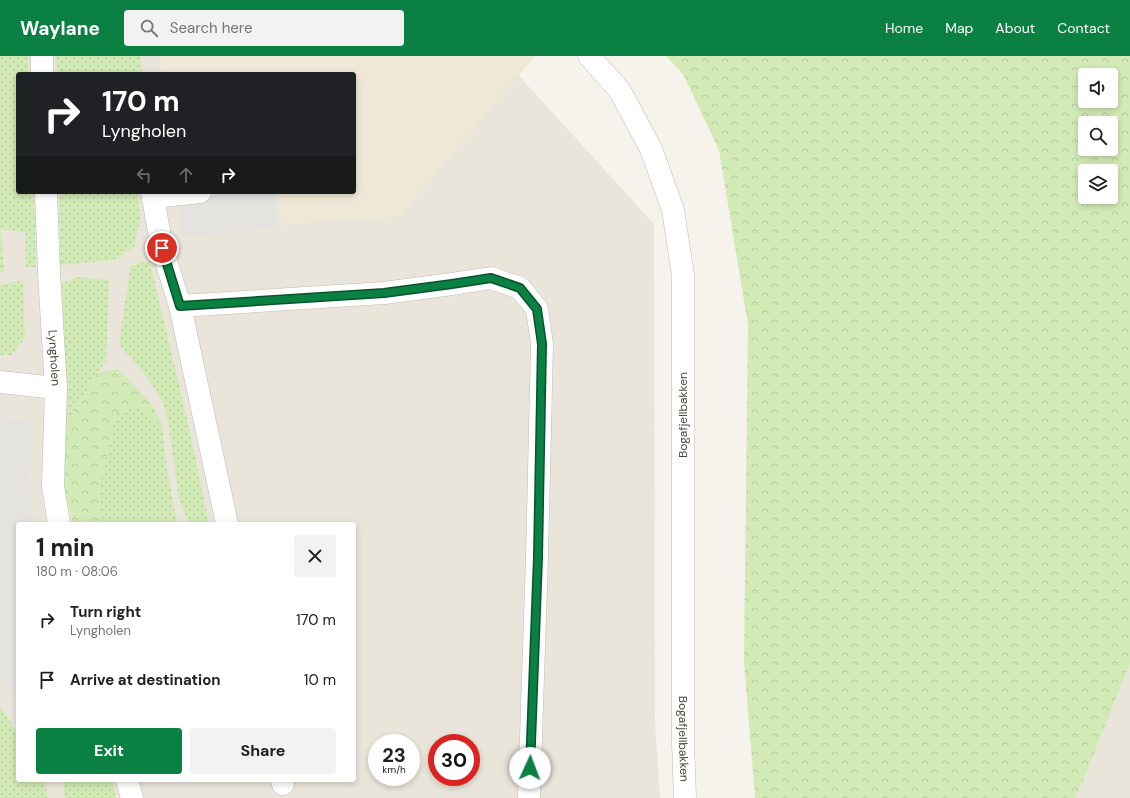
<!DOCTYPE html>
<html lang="en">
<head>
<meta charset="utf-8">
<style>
	:root { --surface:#fff; --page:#f2f2f2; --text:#202124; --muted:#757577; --accent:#0b8043 }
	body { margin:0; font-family:"DM Sans",sans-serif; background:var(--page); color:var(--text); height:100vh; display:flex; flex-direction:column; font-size:15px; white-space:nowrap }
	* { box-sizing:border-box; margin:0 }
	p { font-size:13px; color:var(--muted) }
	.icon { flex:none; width:22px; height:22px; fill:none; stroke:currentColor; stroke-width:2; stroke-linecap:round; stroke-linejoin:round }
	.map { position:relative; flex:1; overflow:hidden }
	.side { position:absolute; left:16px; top:466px; width:340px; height:260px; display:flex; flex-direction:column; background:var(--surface); border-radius:4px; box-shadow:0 2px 6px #0003 }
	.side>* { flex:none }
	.top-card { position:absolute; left:16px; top:16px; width:340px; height:122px; border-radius:4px; box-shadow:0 2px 6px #0003; background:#202124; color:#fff; overflow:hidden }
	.tools { position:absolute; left:1078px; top:12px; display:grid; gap:8px }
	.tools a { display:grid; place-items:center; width:40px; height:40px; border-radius:4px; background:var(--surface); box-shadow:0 2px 6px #0003; font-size:20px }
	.speed { position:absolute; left:368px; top:678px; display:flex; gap:8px; font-size:20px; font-weight:700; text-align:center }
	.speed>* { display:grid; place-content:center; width:52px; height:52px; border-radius:50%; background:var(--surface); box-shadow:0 2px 6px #0003; line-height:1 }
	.speed small { font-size:10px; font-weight:400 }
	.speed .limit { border:6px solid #d22; background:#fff; color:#111 }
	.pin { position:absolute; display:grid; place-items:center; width:34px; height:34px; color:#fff; margin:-17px; border:2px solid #fff; border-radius:50%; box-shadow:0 1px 4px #0007 }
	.me { position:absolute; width:44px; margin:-22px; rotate:2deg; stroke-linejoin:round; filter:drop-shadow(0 0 3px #0008) }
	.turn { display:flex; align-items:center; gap:14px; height:84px; padding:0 20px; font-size:18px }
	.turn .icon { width:52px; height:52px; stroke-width:2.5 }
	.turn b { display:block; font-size:28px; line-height:34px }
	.lanes { display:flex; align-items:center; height:38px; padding:0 20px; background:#0003; justify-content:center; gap:20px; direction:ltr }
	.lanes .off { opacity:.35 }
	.round { display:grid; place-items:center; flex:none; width:42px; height:42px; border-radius:4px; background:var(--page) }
	.headline { display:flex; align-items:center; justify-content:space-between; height:68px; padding:0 20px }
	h1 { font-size:24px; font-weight:700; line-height:30px }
	.cta { display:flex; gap:8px; margin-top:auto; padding:8px 20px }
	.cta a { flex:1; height:46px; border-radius:4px; background:var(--accent); color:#fff; font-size:16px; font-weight:700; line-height:46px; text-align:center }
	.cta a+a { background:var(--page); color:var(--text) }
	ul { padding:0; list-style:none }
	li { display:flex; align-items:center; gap:12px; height:60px; padding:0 20px }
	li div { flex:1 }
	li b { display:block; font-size:15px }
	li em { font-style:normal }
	header { display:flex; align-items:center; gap:24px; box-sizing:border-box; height:56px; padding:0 20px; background:var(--accent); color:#fff }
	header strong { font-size:19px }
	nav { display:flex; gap:22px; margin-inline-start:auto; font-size:14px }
	.search { width:280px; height:36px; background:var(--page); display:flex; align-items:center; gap:10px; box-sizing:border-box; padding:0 14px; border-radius:4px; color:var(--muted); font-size:15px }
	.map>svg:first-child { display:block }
</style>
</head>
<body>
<header>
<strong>Waylane</strong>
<div class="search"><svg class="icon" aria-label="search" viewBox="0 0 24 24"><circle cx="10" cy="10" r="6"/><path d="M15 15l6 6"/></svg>Search here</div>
<nav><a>Home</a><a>Map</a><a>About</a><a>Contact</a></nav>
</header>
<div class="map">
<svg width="1130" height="742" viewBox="0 0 1130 742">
	<defs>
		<pattern id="grass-dots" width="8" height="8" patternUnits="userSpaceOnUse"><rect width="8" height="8" fill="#d2eab5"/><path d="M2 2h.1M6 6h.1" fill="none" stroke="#b6ca9c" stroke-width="1.8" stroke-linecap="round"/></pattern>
		<pattern id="forest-crowns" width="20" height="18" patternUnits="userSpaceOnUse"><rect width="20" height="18" fill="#d2eab5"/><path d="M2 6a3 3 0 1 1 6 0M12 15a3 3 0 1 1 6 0" fill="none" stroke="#b6ca9c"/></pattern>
	</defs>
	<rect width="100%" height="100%" fill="#f6f3ec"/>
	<g fill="#eae5da" fill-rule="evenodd">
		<path d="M0 0H501L654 168 655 667 660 742H0ZM18 18H354V136H18ZM18 468H354V724H18ZM377 687H411V721H377ZM437 687H471V721H437Z"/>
		<polygon points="1130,608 1130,742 1076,742 1082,727"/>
	</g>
	<polygon fill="#efe8d6" points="160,0 535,0 400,160 282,169 278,136 354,136 354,18 161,18"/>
	<g fill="url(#grass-dots)">
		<polygon points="0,0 28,0 29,18 18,18 18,136 34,136 36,211 26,211 25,176 1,173 4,216 0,216"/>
		<polygon points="56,0 141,0 142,18 57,18"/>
		<polygon points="59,136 138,136 140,164 134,191 115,204 60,209"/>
		<polygon points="141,206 150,206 190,376 209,468 189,468 179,443 168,365 162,344 147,321 119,289 130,211"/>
		<polygon points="77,221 109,224 106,305 97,317 65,371 62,227"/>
		<polygon points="23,224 25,282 11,299 0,299 0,229"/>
		<polygon points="138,349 162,369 166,406 177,468 102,468 98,437 116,357"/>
		<polygon points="0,650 18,678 18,724 44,724 48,742 0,742"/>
		<polygon points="63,724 112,724 116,742 65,742"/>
	</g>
	<g fill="url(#forest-crowns)" fill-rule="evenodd">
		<path d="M666 0H1130V608L1076 742H755L744 606 748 269 719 94 683 18ZM1085 19H1111V45H1085ZM1085 67H1111V93H1085ZM1085 115H1111V141H1085Z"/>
		<polygon points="119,313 153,350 162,369 138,349 116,358 98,437 102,468 73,468 64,431 65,371 97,317"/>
	</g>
	<g fill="#e5e3e0">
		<polygon points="177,136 274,136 278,171 182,181"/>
		<polygon points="0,361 35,367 29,418 32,468 18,468 18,642 0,618"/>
	</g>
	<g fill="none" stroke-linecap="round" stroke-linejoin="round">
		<defs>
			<g id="minor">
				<polyline points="42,0 42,18"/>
				<path id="s1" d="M589 0 620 35 651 93 673 154 683 219V686L685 742"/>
				<path id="s2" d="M46 136 49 217 56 332 53 430 59 468"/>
				<polyline points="152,136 162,192 180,250 227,468"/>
				<polyline points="153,141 200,136"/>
				<polyline points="180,250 384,237 452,228 491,222 520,232 537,253 542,288 537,501 529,742"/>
				<polyline points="0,326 56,332"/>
				<polyline points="127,724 132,742"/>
				<polyline points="282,724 283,728"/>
			</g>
		</defs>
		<use href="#minor" stroke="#c2bbae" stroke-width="23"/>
		<use href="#minor" stroke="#fff" stroke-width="22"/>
	</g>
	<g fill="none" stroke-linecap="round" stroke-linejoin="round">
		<defs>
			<polyline id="route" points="162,192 180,250 384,237 452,228 491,222 520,232 537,253 542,288 538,501 530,712"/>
		</defs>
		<use href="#route" stroke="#07532c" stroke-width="10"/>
		<use href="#route" stroke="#0b8043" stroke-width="7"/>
	</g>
	<g text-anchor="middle" stroke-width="3" stroke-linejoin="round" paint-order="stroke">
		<g font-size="12" fill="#4b4439" stroke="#fff">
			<text dy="4" stroke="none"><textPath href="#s2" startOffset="166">Lyngholen</textPath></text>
			<text transform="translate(683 359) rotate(-90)" y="4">Bogafjellbakken</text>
			<text dy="4" stroke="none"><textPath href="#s1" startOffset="707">Bogafjellbakken</textPath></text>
		</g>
	</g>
</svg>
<div class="tools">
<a><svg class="icon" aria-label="sound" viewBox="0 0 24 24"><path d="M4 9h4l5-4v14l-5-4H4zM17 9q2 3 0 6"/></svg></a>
<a><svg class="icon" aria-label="search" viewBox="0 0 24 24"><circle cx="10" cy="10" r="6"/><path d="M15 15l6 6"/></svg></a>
<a><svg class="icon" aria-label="layers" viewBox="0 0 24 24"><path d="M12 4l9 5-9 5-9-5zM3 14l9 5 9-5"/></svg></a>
</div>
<div class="speed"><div>23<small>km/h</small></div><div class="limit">30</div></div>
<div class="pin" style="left:162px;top:192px;background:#d93025"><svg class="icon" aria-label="arrive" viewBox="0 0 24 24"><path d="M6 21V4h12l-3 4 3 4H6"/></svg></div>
<svg class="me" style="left:530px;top:712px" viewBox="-20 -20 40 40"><circle r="19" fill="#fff"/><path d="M0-13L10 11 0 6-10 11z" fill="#0b8043"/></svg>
<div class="top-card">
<div class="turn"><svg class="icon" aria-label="right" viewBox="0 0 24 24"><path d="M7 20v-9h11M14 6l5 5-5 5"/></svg><div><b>170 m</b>Lyngholen</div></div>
<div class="lanes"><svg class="icon off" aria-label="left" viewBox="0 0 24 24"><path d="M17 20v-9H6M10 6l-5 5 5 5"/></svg><svg class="icon off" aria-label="ahead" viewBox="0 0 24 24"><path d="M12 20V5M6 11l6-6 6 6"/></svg><svg class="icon" aria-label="right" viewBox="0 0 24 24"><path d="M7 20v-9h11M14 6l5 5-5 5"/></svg></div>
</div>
<section class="side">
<div class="headline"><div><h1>1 min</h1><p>180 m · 08:06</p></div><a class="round"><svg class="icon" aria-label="close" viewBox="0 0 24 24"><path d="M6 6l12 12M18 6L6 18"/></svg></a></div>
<ul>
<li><svg class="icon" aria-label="right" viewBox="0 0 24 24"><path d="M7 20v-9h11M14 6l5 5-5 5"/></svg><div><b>Turn right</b><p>Lyngholen</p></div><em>170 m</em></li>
<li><svg class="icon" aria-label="arrive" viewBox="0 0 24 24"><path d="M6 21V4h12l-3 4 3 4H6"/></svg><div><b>Arrive at destination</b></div><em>10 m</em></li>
</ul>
<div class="cta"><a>Exit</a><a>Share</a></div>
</section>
</div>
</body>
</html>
